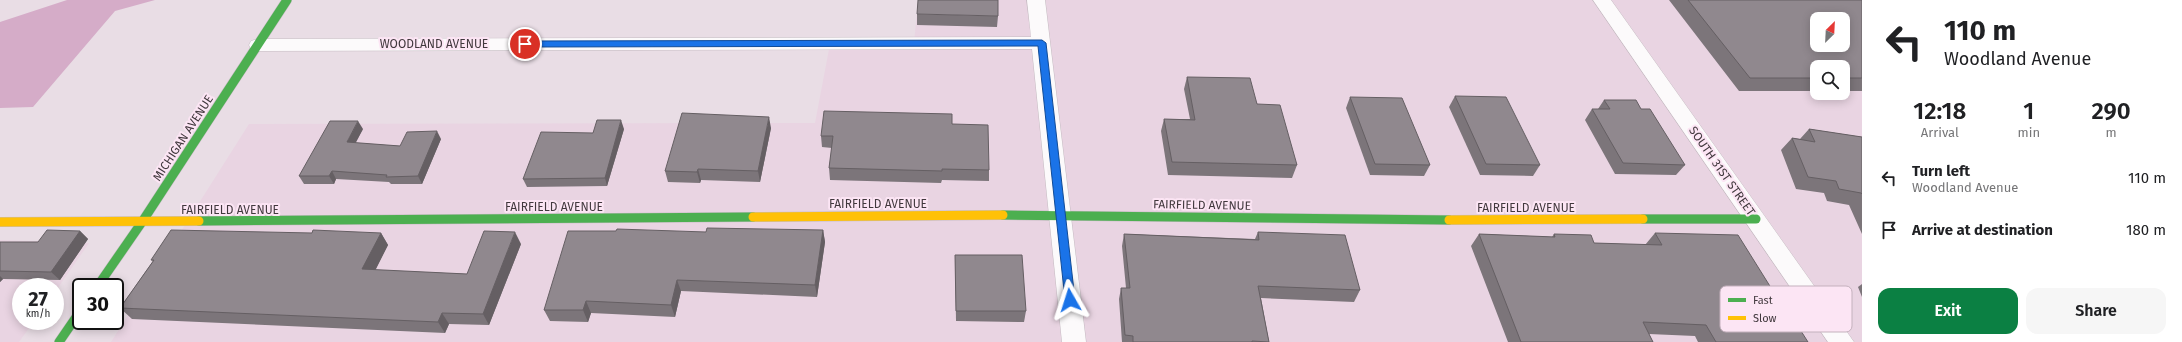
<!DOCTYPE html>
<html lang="en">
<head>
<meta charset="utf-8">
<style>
	:root { --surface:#fff; --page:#f6f6f6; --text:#202124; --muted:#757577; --accent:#0b8043 }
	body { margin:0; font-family:"Fira Sans",sans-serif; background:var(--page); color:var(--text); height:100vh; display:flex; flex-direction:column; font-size:15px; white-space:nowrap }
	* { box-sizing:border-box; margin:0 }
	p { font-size:13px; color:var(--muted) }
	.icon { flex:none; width:22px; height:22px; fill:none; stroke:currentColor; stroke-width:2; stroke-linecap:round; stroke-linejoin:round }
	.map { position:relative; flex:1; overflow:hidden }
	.side { display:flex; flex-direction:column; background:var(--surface); width:320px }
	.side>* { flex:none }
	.banner { background:#fff; color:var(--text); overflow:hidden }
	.needle { width:26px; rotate:24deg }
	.controls { position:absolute; left:1810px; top:12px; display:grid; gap:8px }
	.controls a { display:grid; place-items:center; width:40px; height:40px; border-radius:8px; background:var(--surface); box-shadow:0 2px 10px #0003; font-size:20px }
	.speed { position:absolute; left:12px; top:278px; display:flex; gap:8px; font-size:20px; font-weight:700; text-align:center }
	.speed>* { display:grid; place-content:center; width:52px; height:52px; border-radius:50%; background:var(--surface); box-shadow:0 2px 10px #0003; line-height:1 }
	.speed small { font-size:10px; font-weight:400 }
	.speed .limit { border:2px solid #111; border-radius:6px; background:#fff; color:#111 }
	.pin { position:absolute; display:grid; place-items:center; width:34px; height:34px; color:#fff; margin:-17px; border:2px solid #fff; border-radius:50%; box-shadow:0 1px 4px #0007 }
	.me { position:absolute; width:44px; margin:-22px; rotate:354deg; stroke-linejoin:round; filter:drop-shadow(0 0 3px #0008) }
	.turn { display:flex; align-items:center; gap:14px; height:84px; padding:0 16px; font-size:18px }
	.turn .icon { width:52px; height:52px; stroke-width:2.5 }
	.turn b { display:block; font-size:28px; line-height:34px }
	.eta { display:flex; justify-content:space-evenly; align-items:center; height:68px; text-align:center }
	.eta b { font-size:24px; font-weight:600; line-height:28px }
	.cta { display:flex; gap:8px; margin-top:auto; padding:8px 16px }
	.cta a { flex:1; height:46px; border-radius:12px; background:var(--accent); color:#fff; font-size:16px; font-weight:600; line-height:46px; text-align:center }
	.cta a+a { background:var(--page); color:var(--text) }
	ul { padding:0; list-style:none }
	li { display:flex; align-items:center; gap:12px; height:52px; padding:0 16px }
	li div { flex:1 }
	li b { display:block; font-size:15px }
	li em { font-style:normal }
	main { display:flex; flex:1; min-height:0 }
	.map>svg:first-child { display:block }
</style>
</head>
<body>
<main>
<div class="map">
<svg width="1862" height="342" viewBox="0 0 1862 342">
	<rect width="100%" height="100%" fill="#e9dde5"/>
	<g fill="#e9d4e2" fill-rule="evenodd">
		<path d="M918 0H1862V342H111L249 124 815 123 830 44H914ZM1817 19H1843V45H1817ZM1817 67H1843V93H1817Z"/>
		<polygon points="0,240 89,243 55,292 55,287 21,287 21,321 34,321 19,342 0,342"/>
	</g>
	<polygon fill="#d5acc8" points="67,0 155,0 115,11 33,107 0,108 0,22"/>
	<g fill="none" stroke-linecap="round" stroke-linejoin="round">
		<defs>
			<g id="street">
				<polygon points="1027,0 1045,0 1086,342 1062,342 1032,49 258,51 251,49 249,45 251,41 258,39 1031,37"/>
				<polygon points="1593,0 1611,0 1854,342 1828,342"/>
			</g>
			<g id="fast">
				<polyline points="1003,215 1449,220"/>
				<polyline points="1643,219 1756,219"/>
				<polyline points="199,221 753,217"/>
				<polyline points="97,287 142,222 287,0"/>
				<polyline points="59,342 81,310"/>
			</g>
			<g id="slow">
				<polyline points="753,217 1003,215"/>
				<polyline points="1449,220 1643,219"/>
				<polyline points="0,222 199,221"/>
			</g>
		</defs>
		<use href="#street" stroke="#c4bbc1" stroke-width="1"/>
		<use href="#fast" stroke="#c4bbc1" stroke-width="10"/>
		<use href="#slow" stroke="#c4bbc1" stroke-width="10"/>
		<use href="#street" fill="#fcfafb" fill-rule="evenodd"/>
		<use href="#fast" stroke="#4caf50" stroke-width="9"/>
		<use href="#slow" stroke="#ffc107" stroke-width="9"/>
	</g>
	<g fill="#7c757a">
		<polygon points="1669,0 1862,0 1862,91 1843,91 1843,67 1817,67 1817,91 1739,91"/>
		<polygon points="917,14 998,16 997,27 917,25"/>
		<polygon points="1187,77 1257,104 1297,165 1292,178 1168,175 1161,131 1164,119 1190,119 1184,89"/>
		<polygon points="1455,96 1540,165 1533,176 1480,175 1449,107"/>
		<polygon points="1350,97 1430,165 1424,176 1370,175 1346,108"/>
		<polygon points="1604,100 1641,109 1685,165 1676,175 1615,174 1585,120 1592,109 1598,109"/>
		<polygon points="952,124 989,170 989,181 942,180 941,183 830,180 829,168 832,148 822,147 821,136"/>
		<polygon points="771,128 760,182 701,180 700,183 668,182 665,171"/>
		<polygon points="363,129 355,143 400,146 441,139 422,184 391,184 389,182 336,179 334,184 304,184 299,176"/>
		<polygon points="624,129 607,186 527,187 523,179 593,133"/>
		<polygon points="1809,129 1862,137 1862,234 1849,205 1827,201 1824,193 1796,189 1781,150 1792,138 1800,139"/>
		<polygon points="823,230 825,242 817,297 681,291 675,317 591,313 588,322 550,321 544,310 706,232"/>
		<polygon points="80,231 88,239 60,280 3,279 0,282 0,242 38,242"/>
		<polygon points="1258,232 1360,290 1354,302 1261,298 1269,342 1122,342 1119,299 1121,288 1126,288 1122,246 1124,234 1255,239"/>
		<polygon points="381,233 388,245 375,270 467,274 521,244 489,325 449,324 445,333 132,319 120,308 153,261 151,260"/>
		<polygon points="1655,233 1798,331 1808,342 1698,342 1695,336 1649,334 1653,342 1508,342 1471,246 1479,234 1552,237 1554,234 1594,243 1645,245"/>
		<polygon points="955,255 1026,311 1024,322 956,321"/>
		<polygon points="1862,284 1862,297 1858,287"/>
	</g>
	<g fill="#655f63">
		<polygon points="769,117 771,128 760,182 758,171"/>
		<polygon points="621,120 624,129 607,186 605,178"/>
		<polygon points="358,121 363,129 352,150 347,142"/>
		<polygon points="437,131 441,139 422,184 418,176"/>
		<polygon points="698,169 701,180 700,183 697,172"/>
		<polygon points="332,171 336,179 334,184 329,176"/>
		<polygon points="823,230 825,242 817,297 815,285"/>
		<polygon points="80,231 88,239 60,280 51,272"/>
		<polygon points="515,232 521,244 489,325 483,314"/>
		<polygon points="381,233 388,245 370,281 362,269"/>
		<polygon points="0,276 3,279 0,282"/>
		<polygon points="677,280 681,291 675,317 671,305"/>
		<polygon points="586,301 591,313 588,322 583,310"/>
		<polygon points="442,313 449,324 445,333 438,322"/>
	</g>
	<g fill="#90888e" stroke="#655f63" fill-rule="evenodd">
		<polygon points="918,0 998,0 998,16 917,14"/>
		<path d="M1688 0H1862V78H1843V67H1817V78H1750ZM1817 19H1843V45H1817Z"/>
		<polygon points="1187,77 1250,78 1257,104 1280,105 1297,165 1172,162 1164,119 1195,120"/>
		<polygon points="1455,96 1506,97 1540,165 1486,164"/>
		<polygon points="1350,97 1402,98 1430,165 1375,164"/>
		<polygon points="1604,100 1636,100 1641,109 1650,109 1685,165 1623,163 1592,109 1610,109"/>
		<polygon points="824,111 952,114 952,124 988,125 989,170 942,169 942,171 829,168 833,136 821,136"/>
		<polygon points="682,113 769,117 758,171 698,169 697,172 665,171"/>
		<polygon points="597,120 621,120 605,178 523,179 541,132 593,133"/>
		<polygon points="330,121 358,121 347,142 400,146 407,132 437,131 418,176 386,177 387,175 332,171 329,176 299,176"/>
		<polygon points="1809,129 1862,137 1862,194 1861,193 1839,189 1836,181 1808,177 1792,138 1815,142"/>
		<polygon points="707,228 823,230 815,285 677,280 671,305 586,301 583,310 544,310 568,231 616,231 617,229 706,232"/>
		<polygon points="47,230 80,231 51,272 0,271 0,242 38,242"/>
		<polygon points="171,230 312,233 313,230 381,233 362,269 467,274 484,231 515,232 483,314 442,313 438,322 120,308 154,260 151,260"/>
		<polygon points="1258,232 1345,235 1360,290 1258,286 1269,342 1252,341 1252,342 1133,342 1133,336 1125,335 1121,288 1130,288 1124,234 1259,240"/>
		<polygon points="1655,233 1738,235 1798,331 1801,331 1808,342 1716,342 1706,325 1643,322 1653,342 1521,342 1479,234 1555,237 1554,234 1591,235 1594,243 1662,245"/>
		<polygon points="955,255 1022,255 1026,311 956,311"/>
	</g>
	<polygon fill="#1a73e8" stroke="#114b97" points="1042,40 1046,43 1075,300 1070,304 1065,300 1038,46 525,47 521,44 525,41"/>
	<g text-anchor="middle" stroke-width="4" stroke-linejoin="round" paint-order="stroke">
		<g font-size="12" fill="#41383d" stroke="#fce5f4">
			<text x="434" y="48">WOODLAND AVENUE</text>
			<text transform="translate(183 138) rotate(-57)" y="4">MICHIGAN AVENUE</text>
			<text transform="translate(1722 171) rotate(55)" y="4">SOUTH 31ST STREET</text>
			<text x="878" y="208">FAIRFIELD AVENUE</text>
			<text transform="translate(1202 205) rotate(1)" y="4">FAIRFIELD AVENUE</text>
			<text x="554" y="211">FAIRFIELD AVENUE</text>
			<text x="1526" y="212">FAIRFIELD AVENUE</text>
			<text x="230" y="214">FAIRFIELD AVENUE</text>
		</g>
	</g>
	<rect x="1720" y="286" width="132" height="46" rx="6" fill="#fce5f4" stroke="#c4b1bd" stroke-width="1"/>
	<rect x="1728" y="298" width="18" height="4" fill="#4caf50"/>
	<rect x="1728" y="316" width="18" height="4" fill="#ffc107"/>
	<g font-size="11" fill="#41383d">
		<text x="1753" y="304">Fast</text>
		<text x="1753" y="322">Slow</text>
	</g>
</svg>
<div class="controls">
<a><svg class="needle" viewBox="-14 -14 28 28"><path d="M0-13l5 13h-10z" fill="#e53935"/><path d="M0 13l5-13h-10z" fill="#757577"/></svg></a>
<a><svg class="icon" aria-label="search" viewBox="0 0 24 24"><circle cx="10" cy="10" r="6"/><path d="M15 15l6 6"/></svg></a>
</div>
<div class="speed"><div>27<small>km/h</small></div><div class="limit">30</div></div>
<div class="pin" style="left:525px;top:44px;background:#d93025"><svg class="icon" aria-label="arrive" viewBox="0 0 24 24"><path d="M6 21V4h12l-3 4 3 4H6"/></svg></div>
<svg class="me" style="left:1070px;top:300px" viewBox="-20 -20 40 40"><path d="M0-17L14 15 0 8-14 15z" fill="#1a73e8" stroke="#fff" stroke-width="4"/></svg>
</div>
<section class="side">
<div class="banner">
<div class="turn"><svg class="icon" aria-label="left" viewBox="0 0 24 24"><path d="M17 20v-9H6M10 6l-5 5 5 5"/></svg><div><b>110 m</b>Woodland Avenue</div></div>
</div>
<div class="eta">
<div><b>12:18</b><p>Arrival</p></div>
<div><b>1</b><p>min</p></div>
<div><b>290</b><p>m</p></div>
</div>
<ul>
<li><svg class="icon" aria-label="left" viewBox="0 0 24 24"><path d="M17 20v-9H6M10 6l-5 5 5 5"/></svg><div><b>Turn left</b><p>Woodland Avenue</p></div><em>110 m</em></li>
<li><svg class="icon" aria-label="arrive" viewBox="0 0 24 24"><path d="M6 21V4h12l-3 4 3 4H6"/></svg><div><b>Arrive at destination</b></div><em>180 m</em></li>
</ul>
<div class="cta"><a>Exit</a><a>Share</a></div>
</section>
</main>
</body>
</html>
